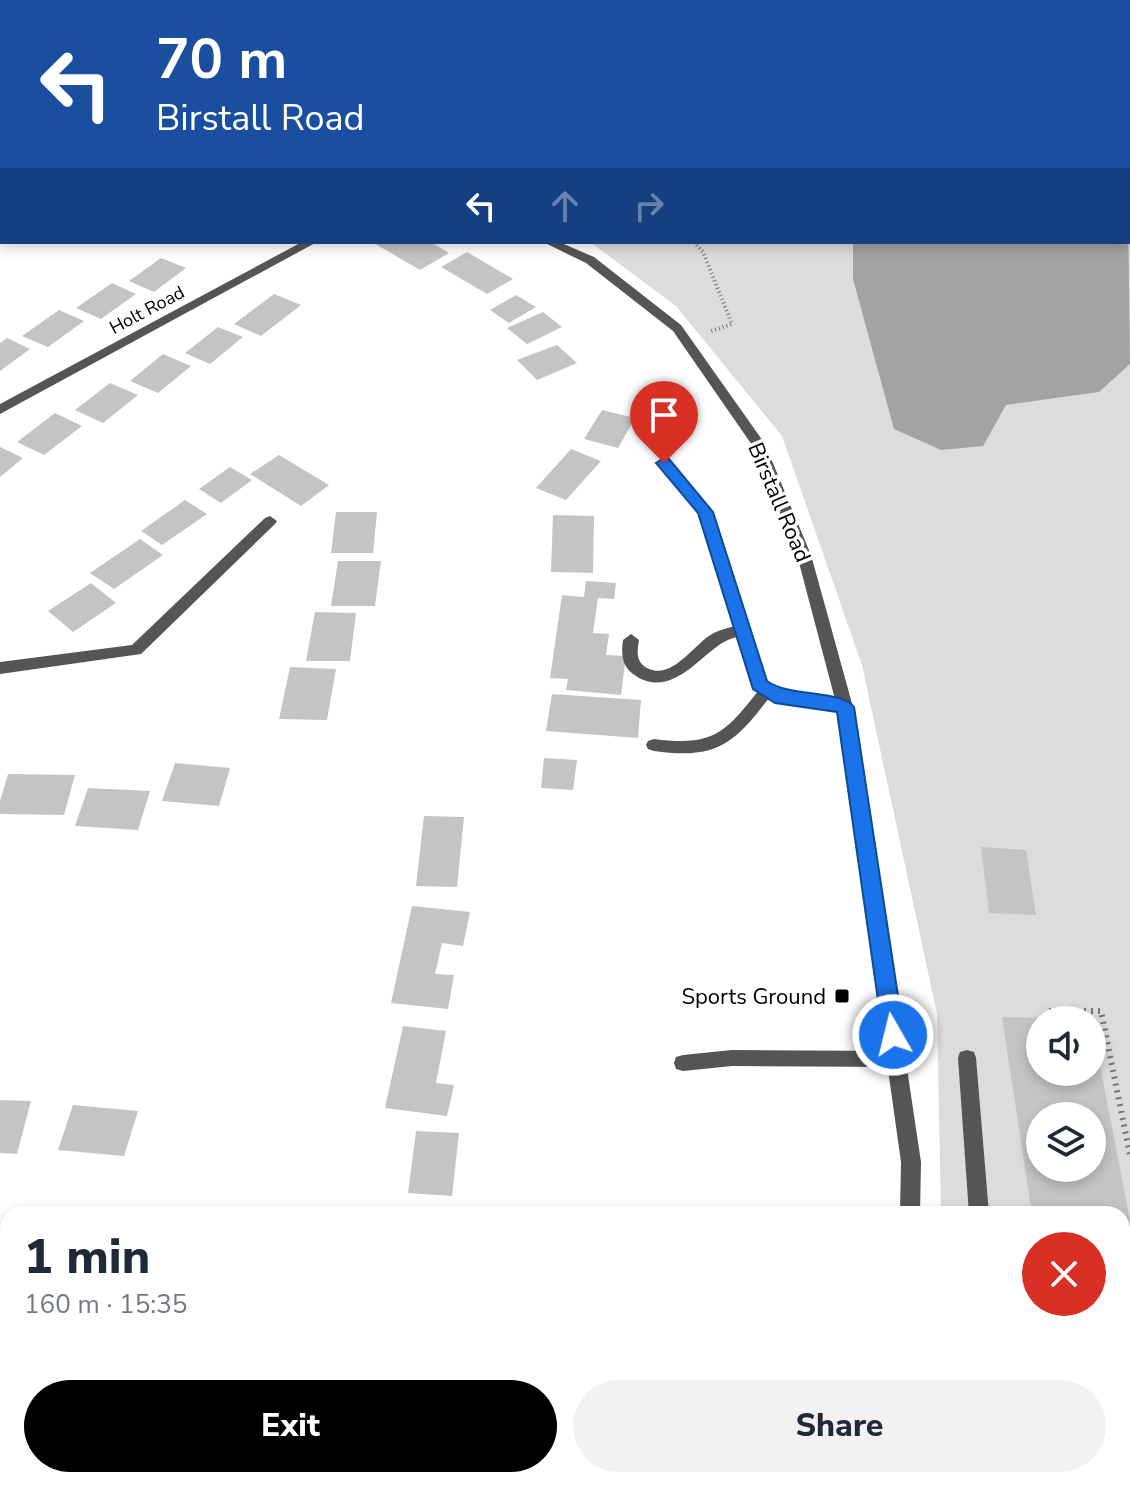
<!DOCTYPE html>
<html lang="en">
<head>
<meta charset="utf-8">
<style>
	:root { --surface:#fff; --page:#f2f2f3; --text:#1f2937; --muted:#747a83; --accent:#000 }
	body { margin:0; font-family:"Nunito Sans",sans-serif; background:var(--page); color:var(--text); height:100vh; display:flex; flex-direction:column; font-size:30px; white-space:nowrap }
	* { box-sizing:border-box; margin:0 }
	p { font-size:26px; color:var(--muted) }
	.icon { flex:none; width:44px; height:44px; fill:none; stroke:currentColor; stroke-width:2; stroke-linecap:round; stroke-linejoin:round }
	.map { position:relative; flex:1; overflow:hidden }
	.panel { position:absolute; left:0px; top:1206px; width:1130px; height:282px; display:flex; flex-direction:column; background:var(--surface); border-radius:24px 24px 0 0; box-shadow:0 4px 12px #0003 }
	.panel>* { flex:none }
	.top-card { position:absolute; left:0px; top:0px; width:1130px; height:244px; box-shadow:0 4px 12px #0003; background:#1a4fa0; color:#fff; overflow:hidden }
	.tools { position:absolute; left:1026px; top:1006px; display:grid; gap:16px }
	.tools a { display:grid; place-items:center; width:80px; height:80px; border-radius:50%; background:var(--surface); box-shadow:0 4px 12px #0003; font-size:40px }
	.pin { position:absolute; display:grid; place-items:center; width:68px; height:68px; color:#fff; margin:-82px -34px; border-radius:50% 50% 50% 0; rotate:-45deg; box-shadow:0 0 8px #0007 }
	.pin .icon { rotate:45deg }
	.me { position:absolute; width:88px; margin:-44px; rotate:352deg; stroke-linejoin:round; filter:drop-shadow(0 0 6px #0008) }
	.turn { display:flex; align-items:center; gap:28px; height:168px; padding:0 24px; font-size:36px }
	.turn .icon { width:104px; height:104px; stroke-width:2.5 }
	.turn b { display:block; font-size:56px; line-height:68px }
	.lanes { display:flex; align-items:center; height:76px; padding:0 24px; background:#0003; justify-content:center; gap:40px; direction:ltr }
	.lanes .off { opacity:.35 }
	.round { display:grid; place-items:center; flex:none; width:84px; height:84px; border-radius:42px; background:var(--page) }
	.head { display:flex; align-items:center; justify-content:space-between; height:136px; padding:0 24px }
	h1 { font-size:48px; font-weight:800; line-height:60px }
	.primary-button { display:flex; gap:16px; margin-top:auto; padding:16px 24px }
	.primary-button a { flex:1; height:92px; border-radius:48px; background:var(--accent); color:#fff; font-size:32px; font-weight:800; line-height:92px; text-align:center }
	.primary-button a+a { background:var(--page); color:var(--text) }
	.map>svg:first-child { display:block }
</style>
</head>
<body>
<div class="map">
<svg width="1130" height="1487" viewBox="0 0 1130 1487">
	<rect width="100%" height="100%" fill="#fff"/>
	<path fill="#dcdcdc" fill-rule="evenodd" d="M354 0H1130V1487H947V1480H1122V1214H941L937 1014 862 665 782 436 676 306 590 242H1128V2ZM1040 1020H1092V1072H1040ZM1040 1116H1092V1168H1040Z"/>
	<g fill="#a3a3a3">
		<polygon points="749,0 1064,0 1069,2 752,2"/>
		<polygon points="1128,207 1130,364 1099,392 1006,405 983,446 941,450 894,429 853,279 853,242 1128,242"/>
	</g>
	<g fill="#c4c4c4" fill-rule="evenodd">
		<polygon points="372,242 431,242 449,253 420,270"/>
		<polygon points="467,252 513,279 487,294 441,267"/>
		<polygon points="161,258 186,268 154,292 129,281"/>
		<polygon points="112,283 136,294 101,319 76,308"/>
		<polygon points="274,294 301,305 261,336 234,324"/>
		<polygon points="516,295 536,307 509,323 490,310"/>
		<polygon points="59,310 84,321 48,347 22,336"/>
		<polygon points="543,312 562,327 527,344 507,328"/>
		<polygon points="218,327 243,337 210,364 185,353"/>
		<polygon points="7,338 30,349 0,371 0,343"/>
		<polygon points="557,345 577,363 537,380 517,360"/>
		<polygon points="163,354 191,366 158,393 130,381"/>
		<polygon points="110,383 138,395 103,423 75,410"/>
		<polygon points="602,410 635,418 618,448 584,439"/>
		<polygon points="55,413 82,426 44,455 17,442"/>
		<polygon points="0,447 23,458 0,477"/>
		<polygon points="571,449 601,461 566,500 536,488"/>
		<polygon points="279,455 329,485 301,506 250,474"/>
		<polygon points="230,467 252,480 221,503 199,489"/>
		<polygon points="185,500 207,514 162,545 141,531"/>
		<polygon points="336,512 377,512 373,553 331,553"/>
		<polygon points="553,515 594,516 593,573 551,572"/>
		<polygon points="140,539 163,555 114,589 90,573"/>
		<polygon points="338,561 381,561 375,606 331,606"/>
		<polygon points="586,581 616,583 614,599 598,598 593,633 609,634 606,655 626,656 621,695 566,690 568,679 550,678 562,595 584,597"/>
		<polygon points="91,583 116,603 73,632 48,611"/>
		<polygon points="315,612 356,613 350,661 306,661"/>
		<polygon points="290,667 336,669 327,720 279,719"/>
		<polygon points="552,694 641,700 638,738 546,731"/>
		<polygon points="544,758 577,760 573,790 541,788"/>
		<polygon points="175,763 230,768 219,806 162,801"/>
		<polygon points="8,774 75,775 64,815 0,814 0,801"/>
		<polygon points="88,788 150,791 138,830 75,826"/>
		<polygon points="424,816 464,817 457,887 416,886"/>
		<polygon points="981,847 1026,850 1036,915 989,913"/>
		<polygon points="412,906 470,912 463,946 442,943 435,974 454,975 448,1009 391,1003"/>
		<path d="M1002 1017 1040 1018V1072H1092L1093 1030 1130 1220V1236H1122V1214H1032ZM1040 1116H1092V1168H1040Z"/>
		<polygon points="403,1026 446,1031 436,1083 454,1085 447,1116 385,1108"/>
		<polygon points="0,1100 31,1101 17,1154 0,1153"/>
		<polygon points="73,1105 138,1111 124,1156 58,1150"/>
		<polygon points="416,1131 459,1133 452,1196 408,1193"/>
		<polygon points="1122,1349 1130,1350 1130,1385 1122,1385"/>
		<polygon points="376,1480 509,1480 508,1487 375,1487"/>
	</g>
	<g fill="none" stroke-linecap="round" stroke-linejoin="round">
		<polyline stroke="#777" stroke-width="4" stroke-dasharray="1 3" stroke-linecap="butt" points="694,242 703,252 732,324 709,332"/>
		<g stroke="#777" stroke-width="6" stroke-dasharray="2 5" stroke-linecap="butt">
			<polyline points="1049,1011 1101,1011 1130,1155"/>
			<polyline points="1122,1245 1130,1245"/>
		</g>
		<g fill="#555" fill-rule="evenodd">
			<path d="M742 624 747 625 750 629 747 633C738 637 727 639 719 645 694 663 667 699 633 674 622 666 621 653 623 640L631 634 639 640C637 652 636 662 647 668 672 681 693 645 712 634 721 629 732 627 742 624Z"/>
			<path d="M767 684 772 686 775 690 772 694C735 743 718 760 654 751L648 749 646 745 648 741 654 739C715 747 726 732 762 686Z"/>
			<polygon points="732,1050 897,1051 904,1053 906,1059 904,1065 897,1067 732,1066 683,1071 676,1069 674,1063 676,1057 683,1055"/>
			<polygon points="967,1050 974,1052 976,1058 989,1214 969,1214 958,1058 960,1052"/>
			<rect x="987" y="1480" width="22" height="7"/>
		</g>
		<g fill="#555" fill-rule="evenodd">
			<polygon points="302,242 317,242 0,414 0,404"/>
			<polygon points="664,458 669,460 712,512 766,681 779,691 851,703 853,707 851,711 845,713 775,702 754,688 698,513 659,466 657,463"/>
			<polygon points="270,516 277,521 275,524 141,654 0,674 0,662 132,645 265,518"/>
			<polygon points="0,1238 8,1240 8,1260 0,1258"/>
		</g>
		<g fill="#555" fill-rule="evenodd">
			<polygon points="0,11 2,12 2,18 0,17"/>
			<polygon points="543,242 559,242 594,257 681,325 765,444 811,555 853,707 921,1162 920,1214 900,1214 901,1162 837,707 797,555 752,445 673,331 586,263"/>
			<rect x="889" y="1480" width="22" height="7"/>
		</g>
	</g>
	<path fill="#1a73e8" stroke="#114b97" stroke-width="2" d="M664 458 669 459 713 512 767 681C788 697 842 690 854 707L904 1035 901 1042 893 1045 886 1042 883 1035 837 712 775 703 753 689 698 513 656 463Z"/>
	<rect fill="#000" stroke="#fff" stroke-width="3" x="834" y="988" width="16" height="16" rx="4"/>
	<g text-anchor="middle" stroke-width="7" stroke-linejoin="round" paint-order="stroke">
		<g font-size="18" fill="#000" stroke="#fff">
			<text transform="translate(147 310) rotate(-28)" y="6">Holt Road</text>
		</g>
		<g font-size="22" fill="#000" stroke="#fff">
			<text transform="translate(780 502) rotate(67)" y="8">Birstall Road</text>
		</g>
		<g font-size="22" fill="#000" stroke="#fff" text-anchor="end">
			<text x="826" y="1004">Sports Ground</text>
		</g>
	</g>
</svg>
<div class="tools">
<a><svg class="icon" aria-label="sound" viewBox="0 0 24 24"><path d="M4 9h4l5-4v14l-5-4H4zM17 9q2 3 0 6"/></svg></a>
<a><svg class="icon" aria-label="layers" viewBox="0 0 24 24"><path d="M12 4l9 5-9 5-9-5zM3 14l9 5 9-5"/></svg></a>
</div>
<div class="pin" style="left:664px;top:463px;background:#d93025"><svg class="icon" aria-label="arrive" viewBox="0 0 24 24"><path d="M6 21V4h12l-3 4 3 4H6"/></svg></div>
<svg class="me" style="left:893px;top:1035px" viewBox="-20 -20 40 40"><circle r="17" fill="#1a73e8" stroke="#fff" stroke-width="3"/><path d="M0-11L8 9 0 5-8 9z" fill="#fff"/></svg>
<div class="top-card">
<div class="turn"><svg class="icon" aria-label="left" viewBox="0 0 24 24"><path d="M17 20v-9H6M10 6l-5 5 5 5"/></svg><div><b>70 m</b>Birstall Road</div></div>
<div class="lanes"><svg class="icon" aria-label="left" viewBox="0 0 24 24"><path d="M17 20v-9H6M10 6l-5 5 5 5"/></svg><svg class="icon off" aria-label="ahead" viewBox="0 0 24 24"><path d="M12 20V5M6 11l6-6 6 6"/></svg><svg class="icon off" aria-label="right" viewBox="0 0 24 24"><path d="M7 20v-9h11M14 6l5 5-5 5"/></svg></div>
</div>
<section class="panel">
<div class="head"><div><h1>1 min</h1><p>160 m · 15:35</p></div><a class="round" style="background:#d93025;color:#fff"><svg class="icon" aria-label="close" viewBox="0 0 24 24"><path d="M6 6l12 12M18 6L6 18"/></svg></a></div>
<div class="primary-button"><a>Exit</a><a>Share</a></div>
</section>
</div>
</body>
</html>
